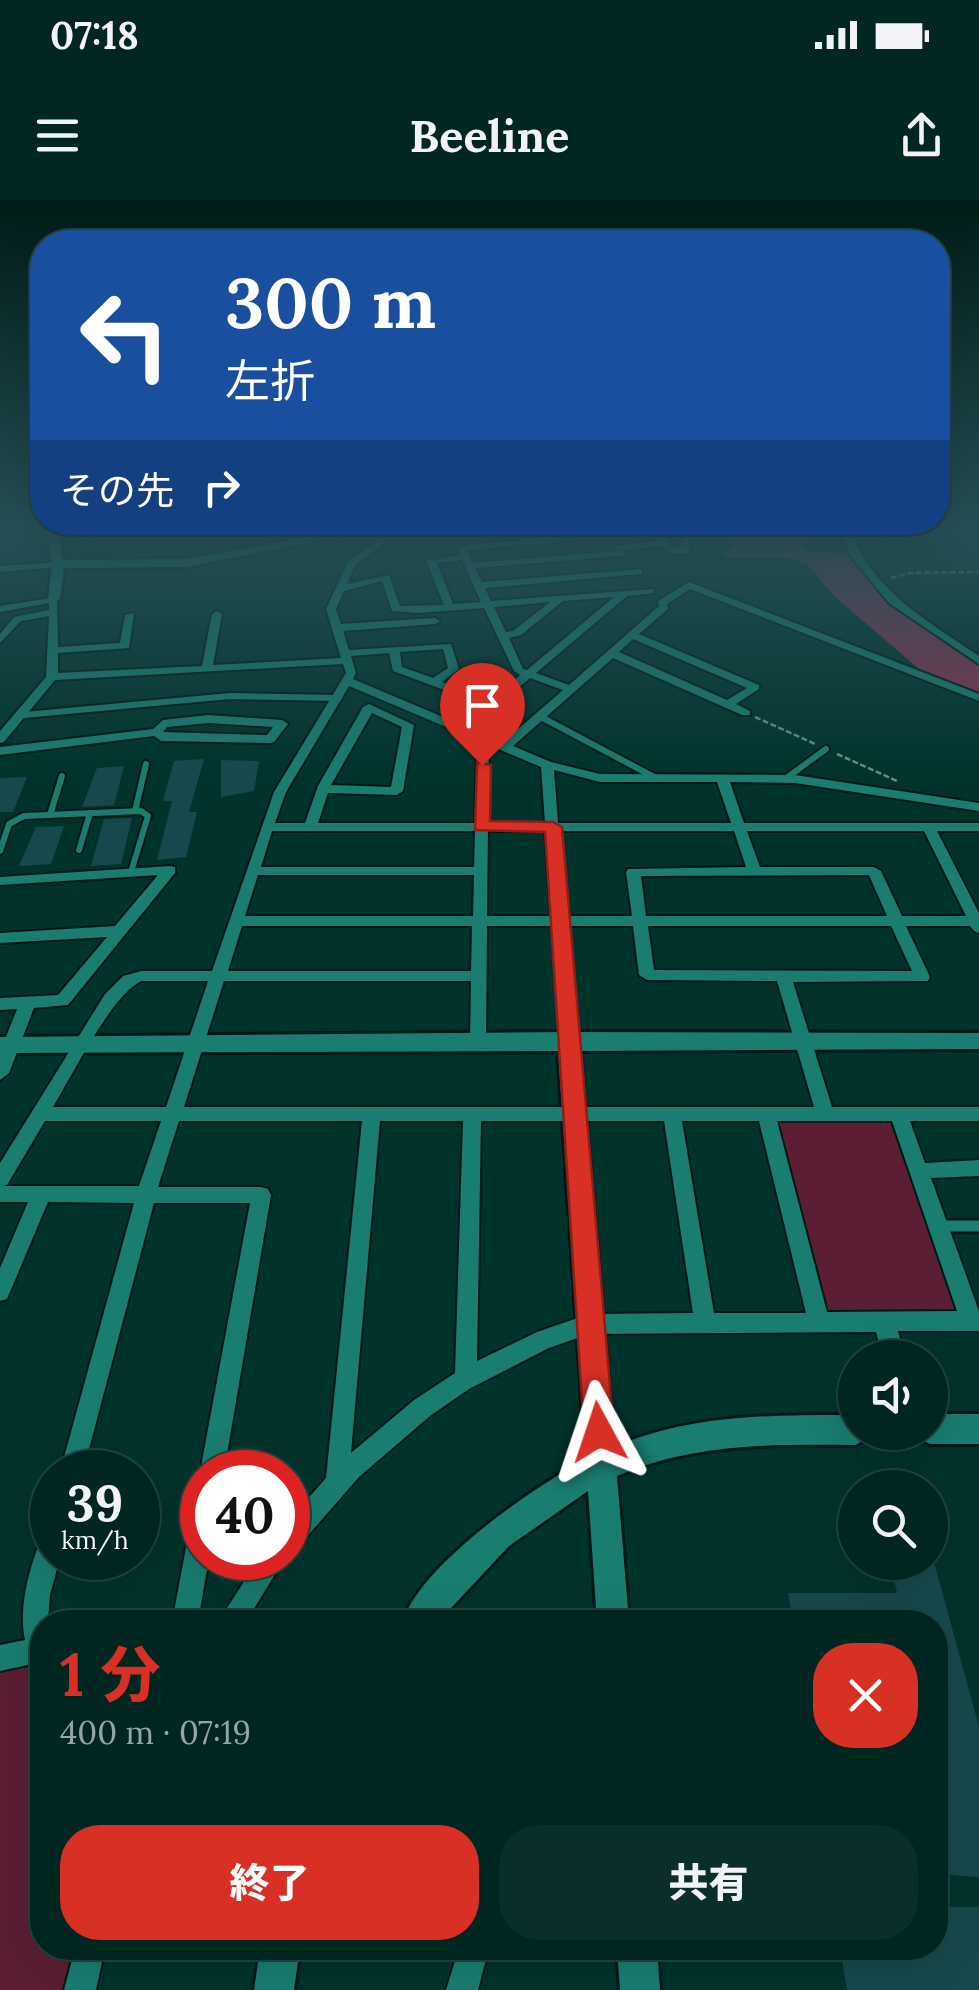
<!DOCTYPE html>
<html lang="ja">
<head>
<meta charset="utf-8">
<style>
	:root { --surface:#002621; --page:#0a2e2a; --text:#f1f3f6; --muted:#95a5a5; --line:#22433f; --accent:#d93025 }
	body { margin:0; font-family:Lora,"Noto Sans JP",serif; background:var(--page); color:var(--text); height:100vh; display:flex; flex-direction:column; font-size:38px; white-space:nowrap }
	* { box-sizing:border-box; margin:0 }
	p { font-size:32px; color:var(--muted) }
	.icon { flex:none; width:55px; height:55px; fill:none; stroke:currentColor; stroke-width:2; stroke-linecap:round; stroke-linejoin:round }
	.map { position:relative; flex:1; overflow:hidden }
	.drawer { position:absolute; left:30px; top:1410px; width:918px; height:350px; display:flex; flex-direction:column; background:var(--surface); border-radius:40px; box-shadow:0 10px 40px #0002,0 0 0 2px var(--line) }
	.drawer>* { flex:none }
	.guide { position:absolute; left:30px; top:30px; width:920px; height:305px; border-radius:40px; box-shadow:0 10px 40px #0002,0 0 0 2px var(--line); background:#1a4fa0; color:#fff; overflow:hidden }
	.fabs { position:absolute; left:838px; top:1140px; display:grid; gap:20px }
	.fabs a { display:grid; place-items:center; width:110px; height:110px; border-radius:50%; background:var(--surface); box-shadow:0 10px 40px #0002,0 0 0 2px var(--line); font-size:50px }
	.speed { position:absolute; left:30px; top:1250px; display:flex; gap:20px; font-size:50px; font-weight:700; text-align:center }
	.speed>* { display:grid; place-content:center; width:130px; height:130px; border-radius:50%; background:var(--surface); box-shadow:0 10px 40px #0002,0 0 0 2px var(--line); line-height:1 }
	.speed small { font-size:25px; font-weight:400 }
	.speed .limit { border:15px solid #d22; background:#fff; color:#111 }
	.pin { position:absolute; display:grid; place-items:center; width:85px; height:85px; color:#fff; margin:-102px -42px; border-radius:50% 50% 50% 0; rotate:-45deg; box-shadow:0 0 10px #0007 }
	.pin .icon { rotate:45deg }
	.me { position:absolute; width:110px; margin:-55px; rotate:355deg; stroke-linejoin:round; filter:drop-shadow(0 0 8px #0008) }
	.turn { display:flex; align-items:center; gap:35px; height:210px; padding:0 30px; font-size:45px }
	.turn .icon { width:130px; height:130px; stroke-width:2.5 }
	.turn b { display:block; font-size:70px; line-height:85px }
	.then { display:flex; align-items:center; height:95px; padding:0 30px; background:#0003; gap:20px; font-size:38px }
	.round { display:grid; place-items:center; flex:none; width:105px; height:105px; border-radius:40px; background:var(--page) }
	.headline { display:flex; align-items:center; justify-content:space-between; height:170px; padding:0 30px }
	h1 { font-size:60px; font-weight:800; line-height:75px; color:var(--accent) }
	.button { display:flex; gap:20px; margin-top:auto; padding:20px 30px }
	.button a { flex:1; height:115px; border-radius:40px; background:var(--accent); color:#fff; font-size:40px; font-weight:800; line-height:115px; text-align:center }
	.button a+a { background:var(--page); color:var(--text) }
	.status { display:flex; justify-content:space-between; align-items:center; height:70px; padding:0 50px; background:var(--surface); direction:ltr }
	.status svg { height:28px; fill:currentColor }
	header { display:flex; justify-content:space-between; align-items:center; height:130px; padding:0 30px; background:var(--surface); font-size:45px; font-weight:800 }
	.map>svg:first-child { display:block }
</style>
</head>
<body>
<div class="status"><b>07:18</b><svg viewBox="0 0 49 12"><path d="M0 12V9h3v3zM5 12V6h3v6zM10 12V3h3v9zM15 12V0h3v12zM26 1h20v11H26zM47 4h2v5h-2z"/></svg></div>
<header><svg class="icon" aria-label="menu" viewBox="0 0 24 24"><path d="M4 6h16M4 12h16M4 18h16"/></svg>Beeline<svg class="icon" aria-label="share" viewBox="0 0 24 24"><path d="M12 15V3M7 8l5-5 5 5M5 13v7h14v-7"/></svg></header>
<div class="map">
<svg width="979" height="1790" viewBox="0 0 979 1790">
	<rect width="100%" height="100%" fill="#00332c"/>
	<g fill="#5b1e34">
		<polygon points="766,914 899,914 971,1121 819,1123"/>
		<polygon points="37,1456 42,1466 42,1748 79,1748 70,1790 0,1790 0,1467"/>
	</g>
	<polygon fill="#8c3152" points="751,328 842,328 845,338 804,342 804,348 810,352 850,353 891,405 979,463 979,496 926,475 834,396 807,364 787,358 727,358 723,354 732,345 725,338 758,335"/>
	<g fill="#16494d">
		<polygon points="204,559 189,612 197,612 186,657 157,660 172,601 163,601 174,561"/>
		<polygon points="221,560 259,561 254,591 221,597"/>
		<polygon points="124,566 114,605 82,607 97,568"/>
		<polygon points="27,577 13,612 0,612 0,578"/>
		<polygon points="132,618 121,664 91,666 104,619"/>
		<polygon points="64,626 51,664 19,666 36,627"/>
		<polygon points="890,1362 934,1362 979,1527 979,1677 937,1674 935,1665 935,1563 940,1563 935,1542 935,1422 793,1422 788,1393 897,1393"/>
		<polygon points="935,1707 979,1707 979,1790 847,1790 840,1748 935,1748"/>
	</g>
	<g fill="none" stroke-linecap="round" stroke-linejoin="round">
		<defs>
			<g id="service-far1">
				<polyline points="24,515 230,496 339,498"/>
				<polyline points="541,517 656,578"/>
				<polyline points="785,579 826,549"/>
				<polyline points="135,611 146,564"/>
				<polyline points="50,615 62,576"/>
				<polyline points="79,650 90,613"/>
				<polyline points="0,651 9,624 24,616 141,611 148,616 131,672"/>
			</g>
			<polyline id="service" points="938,1026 979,1026"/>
			<g id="minor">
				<path d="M396 328H405L355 365 347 384 389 375 400 406 444 405 426 361 460 355 458 346 606 332 609 337 467 350 473 363 617 351 614 346 658 341 647 328H655L674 348H680L682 341 700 328H709L689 344 690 351 685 354 668 353 662 346 621 350 626 353 621 356 475 368 482 382 642 369V373L639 374 485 388 491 401 654 389V393L627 396 536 473 569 485 659 406 658 401 689 382 979 494V501L690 389 667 404 668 409 639 434 759 485V489L736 504 750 511V515H742L613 458 513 546 551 562 600 574 795 575 979 603V611L795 583 730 582 744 623H979V631H937L979 713V733L974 731 970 726H906L930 777 928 781 793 782 832 907H979V921H910L925 963 979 960V976L931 978 979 1111V1131H898L905 1158H883L876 1132 589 1134 549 1148 469 1189 430 1216 359 1277 297 1348 288 1351V1321L326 1278 362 921H179L158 987H261L268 989 271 995 224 1272H202V1277L200 1272 250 1003H154L83 1272H60L134 1003 48 1002 7 1099 0 1101V1068L28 1002H0V963L105 794 123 776 141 771H212L274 592 346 473 343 464 55 480 4 542 0 543V531L46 477 49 416 21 421 0 443V434L14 417 49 410V403L0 412V406L57 397 58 447 120 443 125 415 134 413 129 448 58 453V473L202 466 212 414 217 411 222 414 213 465 341 458 326 409 348 362ZM462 360 481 402 453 404 437 363ZM382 381 392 411 418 413 484 408 514 471 520 475 492 499 442 482 459 469 451 444 349 450 343 431 435 424 440 421 435 418 341 424 336 409 344 391ZM614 397 527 470 523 469 509 438 521 435 563 401ZM550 402 513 431 506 432 494 407ZM633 439 747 488 727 500 619 452ZM443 449 448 468 433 478 402 467 400 452ZM389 453 393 471 485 505 462 525 353 479 356 473 351 456ZM530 478 563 490 503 542 489 536 487 531 471 529ZM349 486 477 540 475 623H318L328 593 397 595 403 591 414 525 369 504 363 507 318 586 305 623H275L286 592ZM372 513 402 527 391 587 331 585ZM489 545 541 567 545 623H488ZM554 570 600 582H717L731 623H558ZM272 631H475L474 667H261ZM488 631H545L551 716H487ZM559 631H734L746 667 628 669 626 672 632 716H566ZM747 631H924L966 716H902L881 671 874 667H760ZM258 675H474L473 716H245ZM869 675 887 716H646L641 676ZM242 726H472L471 771H228ZM487 726H552L560 840 568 846 576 840 567 726H633L639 775 647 780 777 781 814 907H184L224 781H471L470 841 478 847 484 845 486 841ZM648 726H891L912 771 654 770ZM142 781H208L166 907H53C71 878 113 792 142 781ZM45 921H161L139 986H3L7 985ZM380 921H463L455 1173 414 1200 351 1253ZM481 921H664L693 1113 589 1114 537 1132 477 1161ZM682 921H759L806 1113H714ZM777 921H892L957 1111 827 1112Z"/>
				<path d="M841 328H849C873 392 925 419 979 456V464L889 403 849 354Z"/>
				<polygon points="61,362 61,366 58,367 0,372 0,366"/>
				<path d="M208 515 282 520 288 524 274 542 270 543 161 541 154 536 0 555V547L153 529 163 520ZM208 523 273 527 267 535 163 532 167 527Z"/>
				<polygon points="170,666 175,667 175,673 68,805 34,808 9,873 0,880 0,852 17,809 0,810 0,798 58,795 107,737 0,743 0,733 115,726 158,675 0,685 0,677"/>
				<polygon points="202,1314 202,1358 209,1358 198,1422 172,1422 190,1326 193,1317"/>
				<path d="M52 1330V1358H60L50 1395 48 1422H42V1462L0 1471V1445L25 1440C18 1405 30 1366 43 1333Z"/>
				<polygon points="259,1358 285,1358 246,1422 218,1422"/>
				<polygon points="75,1748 105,1748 96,1790 64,1790"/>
				<polygon points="459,1748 489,1748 478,1790 446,1790"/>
			</g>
			<g id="tertiary">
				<polygon points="46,328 58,328 63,360 186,359 359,328 381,328 186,367 64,368 60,399 54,403 48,399 52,364"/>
				<path d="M568 832 979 833V849L580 851 614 1247C692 1214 772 1215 855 1215V1232H869L865 1240 855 1245C773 1244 693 1243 617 1276L629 1422H597L588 1291 509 1346 438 1422H402C423 1363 531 1289 586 1259L558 851 0 853V837Z"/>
				<polygon points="930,1214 979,1214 979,1244 930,1244 920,1239 917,1232 930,1232"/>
				<polygon points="260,1748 300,1748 294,1790 254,1790"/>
				<polygon points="617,1748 657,1748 660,1790 620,1790"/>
			</g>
		</defs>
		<use href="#service-far1" stroke="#001814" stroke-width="10"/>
		<use href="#service" stroke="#001814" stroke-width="16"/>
		<use href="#minor" stroke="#001814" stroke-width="4"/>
		<use href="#tertiary" stroke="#001814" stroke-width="6"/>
		<g stroke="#629189" stroke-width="2.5" stroke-dasharray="6 2.5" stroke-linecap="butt">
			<polyline points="891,378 908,373 979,372"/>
			<polyline points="755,517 815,544"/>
			<polyline points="837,554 897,581"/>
		</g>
		<use href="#service-far1" stroke="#197d70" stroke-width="6"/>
		<use href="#service" stroke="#197d70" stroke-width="11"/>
		<use href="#minor" fill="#197d70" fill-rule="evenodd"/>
		<use href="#tertiary" fill="#197d70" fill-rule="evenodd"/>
	</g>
	<linearGradient id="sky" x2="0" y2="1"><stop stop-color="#001c18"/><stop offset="0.57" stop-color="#265056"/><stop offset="1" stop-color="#265056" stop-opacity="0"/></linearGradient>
	<rect width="979" height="578" fill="url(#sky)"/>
	<polygon fill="#d93025" stroke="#8d1f18" stroke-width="2.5" points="477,562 491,565 490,621 553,622 562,627 614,1232 609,1242 599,1247 588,1242 584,1232 545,632 475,630"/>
</svg>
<div class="fabs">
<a><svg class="icon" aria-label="sound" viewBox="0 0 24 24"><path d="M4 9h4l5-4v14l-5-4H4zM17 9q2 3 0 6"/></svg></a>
<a><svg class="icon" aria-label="search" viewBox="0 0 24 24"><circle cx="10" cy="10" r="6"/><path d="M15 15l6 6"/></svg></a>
</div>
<div class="speed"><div>39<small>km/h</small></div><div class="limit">40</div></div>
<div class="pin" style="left:482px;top:565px;background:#d93025"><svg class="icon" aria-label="arrive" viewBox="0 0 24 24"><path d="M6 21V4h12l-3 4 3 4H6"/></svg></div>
<svg class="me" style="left:599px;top:1232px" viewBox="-20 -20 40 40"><path d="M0-17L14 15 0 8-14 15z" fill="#d93025" stroke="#fff" stroke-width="4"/></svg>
<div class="guide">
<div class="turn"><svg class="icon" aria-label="left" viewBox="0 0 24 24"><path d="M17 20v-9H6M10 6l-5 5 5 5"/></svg><div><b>300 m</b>左折</div></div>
<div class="then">その先<svg class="icon" aria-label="right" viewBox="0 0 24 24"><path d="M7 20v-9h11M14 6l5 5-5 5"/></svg></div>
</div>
<section class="drawer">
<div class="headline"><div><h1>1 分</h1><p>400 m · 07:19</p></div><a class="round" style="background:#d93025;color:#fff"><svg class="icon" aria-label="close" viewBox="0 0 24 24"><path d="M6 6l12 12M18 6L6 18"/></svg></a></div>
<div class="button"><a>終了</a><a>共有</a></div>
</section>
</div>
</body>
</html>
